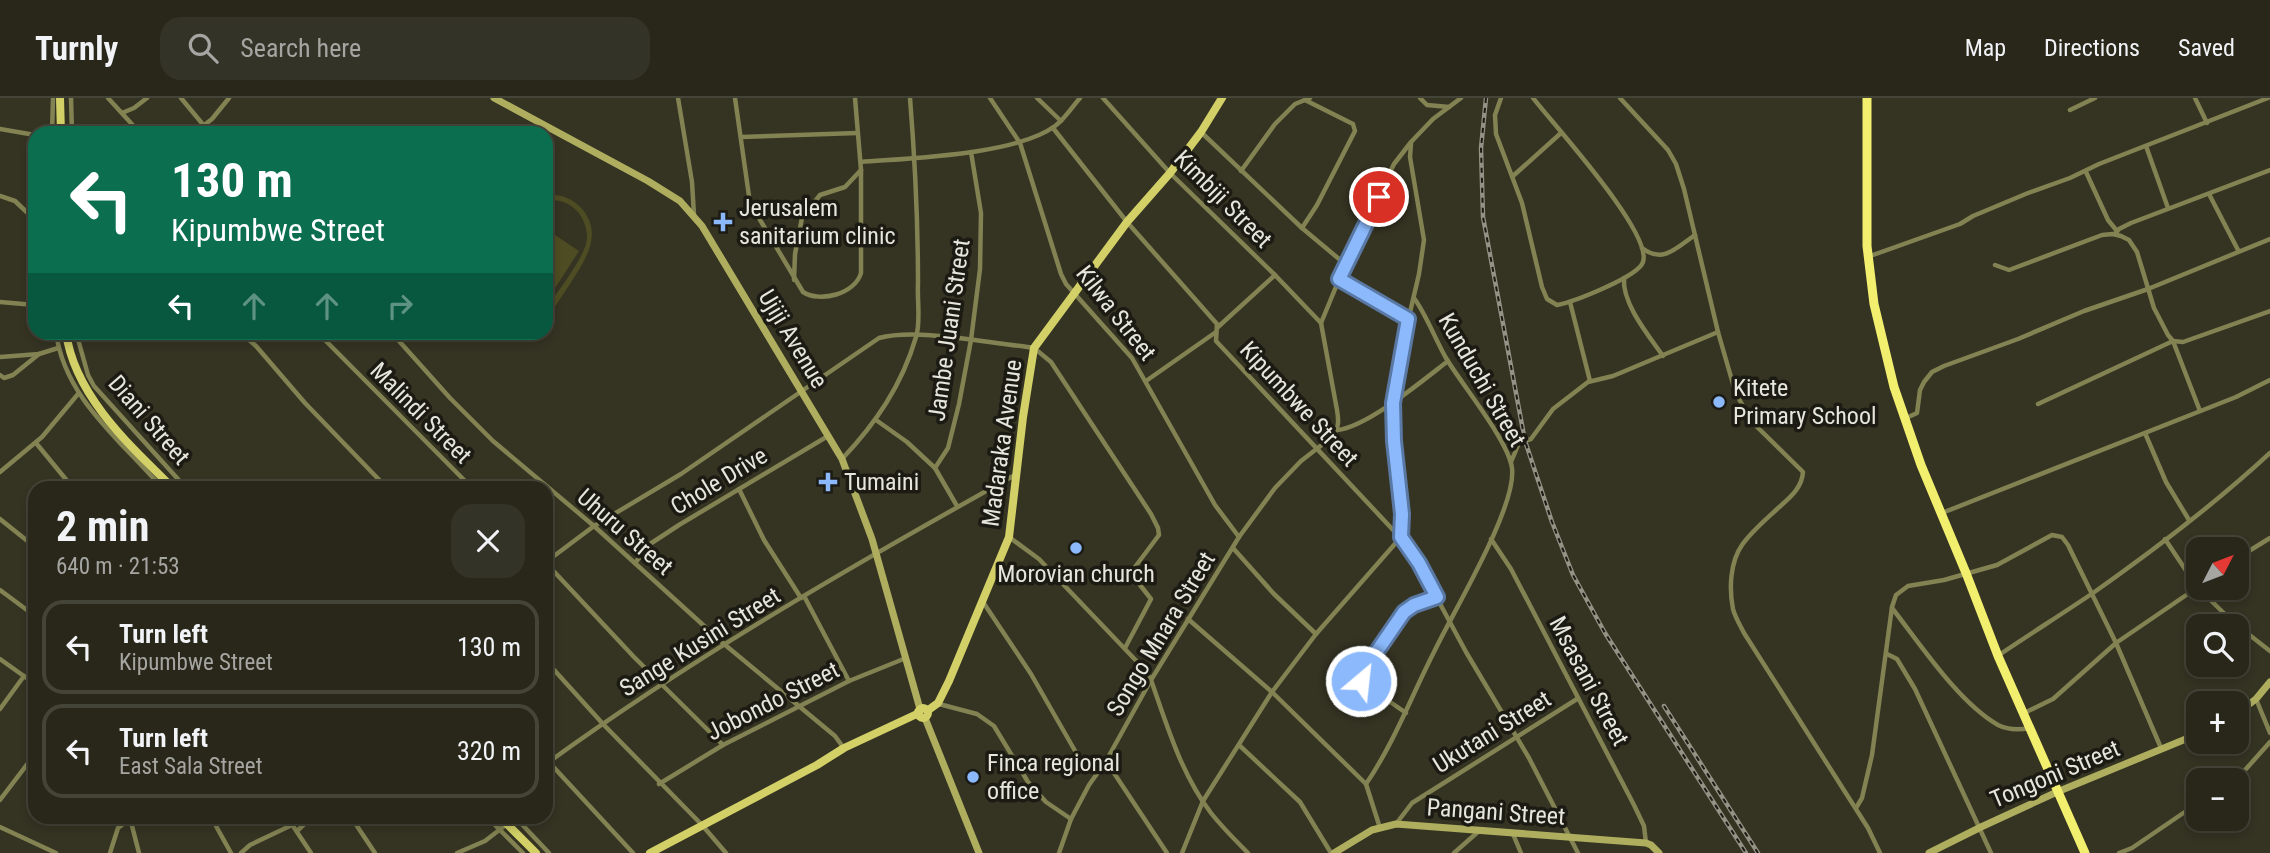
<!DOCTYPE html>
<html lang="en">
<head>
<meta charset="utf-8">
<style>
	:root { --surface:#28271a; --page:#343327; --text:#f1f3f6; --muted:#a5a5a2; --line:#444439 }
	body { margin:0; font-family:"Roboto Condensed",sans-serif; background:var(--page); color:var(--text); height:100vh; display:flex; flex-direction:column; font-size:26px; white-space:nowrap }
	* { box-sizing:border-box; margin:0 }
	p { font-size:23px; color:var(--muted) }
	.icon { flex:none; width:38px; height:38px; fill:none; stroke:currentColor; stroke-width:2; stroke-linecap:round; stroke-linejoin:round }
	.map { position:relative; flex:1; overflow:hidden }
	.details { position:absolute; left:28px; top:383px; width:525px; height:343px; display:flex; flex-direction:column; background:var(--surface); border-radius:21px; box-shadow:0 4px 10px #0003,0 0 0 2px var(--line) }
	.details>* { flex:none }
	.hud { position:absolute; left:28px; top:28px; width:525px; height:214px; border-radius:21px; box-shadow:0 4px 10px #0003,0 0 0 2px var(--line); background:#0b6e4f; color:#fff; overflow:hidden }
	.needle { width:46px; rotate:48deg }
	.fabs { position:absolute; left:2186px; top:439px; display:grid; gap:14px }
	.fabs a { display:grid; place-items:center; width:63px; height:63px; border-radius:14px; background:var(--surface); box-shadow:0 4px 10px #0003,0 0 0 2px var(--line); font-size:35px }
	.pin { position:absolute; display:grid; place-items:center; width:60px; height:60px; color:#fff; margin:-30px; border:4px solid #fff; border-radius:50%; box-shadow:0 2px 7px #0007 }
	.me { position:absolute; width:77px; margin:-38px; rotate:28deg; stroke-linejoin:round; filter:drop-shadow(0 0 5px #0008) }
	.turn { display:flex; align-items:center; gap:24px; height:147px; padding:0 28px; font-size:32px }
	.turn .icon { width:91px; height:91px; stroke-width:2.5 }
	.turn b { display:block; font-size:49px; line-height:60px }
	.lanes { display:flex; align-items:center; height:66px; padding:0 28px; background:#0003; justify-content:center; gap:35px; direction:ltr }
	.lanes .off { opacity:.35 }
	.round { display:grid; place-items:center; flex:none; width:74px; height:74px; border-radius:21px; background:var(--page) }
	.head { display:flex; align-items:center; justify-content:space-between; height:119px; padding:0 28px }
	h1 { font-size:42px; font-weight:700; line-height:52px }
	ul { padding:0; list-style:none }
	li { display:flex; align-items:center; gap:21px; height:94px; margin:0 14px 10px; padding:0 14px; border:4px solid var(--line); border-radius:21px }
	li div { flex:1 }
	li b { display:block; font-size:26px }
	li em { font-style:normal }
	header { display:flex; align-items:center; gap:42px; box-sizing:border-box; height:98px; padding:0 35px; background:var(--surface); border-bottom:2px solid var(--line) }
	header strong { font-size:33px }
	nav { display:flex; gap:38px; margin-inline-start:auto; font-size:24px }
	.search { width:490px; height:63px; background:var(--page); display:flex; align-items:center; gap:18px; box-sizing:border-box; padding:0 24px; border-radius:21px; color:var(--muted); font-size:26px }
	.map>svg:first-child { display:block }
</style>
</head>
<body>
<header>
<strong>Turnly</strong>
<div class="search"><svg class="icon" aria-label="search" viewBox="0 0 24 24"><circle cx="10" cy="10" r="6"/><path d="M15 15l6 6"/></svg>Search here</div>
<nav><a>Map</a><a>Directions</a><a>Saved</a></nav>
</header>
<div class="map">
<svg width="2270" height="755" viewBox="0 0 2270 755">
	<rect width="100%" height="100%" fill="#353423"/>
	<g fill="#4d4c22">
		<path d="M549 96C562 97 574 101 583 112 603 138 585 162 570 186 562 198 554 210 546 222V211C557 194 578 168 585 149 590 137 585 122 577 113 568 104 558 101 546 102V97Z"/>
		<polygon points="546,131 579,153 546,204"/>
		<path d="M488 235H534C518 243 504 242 488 235Z"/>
	</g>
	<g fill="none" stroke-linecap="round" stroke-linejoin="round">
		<g stroke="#828252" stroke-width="4.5">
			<polyline points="71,0 72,35"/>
			<polyline points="108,0 140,35"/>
			<polyline points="181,0 210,35"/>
			<polyline points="678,0 692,84 694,117"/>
			<path d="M735 0 750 105 803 194C820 205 855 196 861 175V72L855 0"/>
			<polyline points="990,0 1020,45 1061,176 1066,186 1132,260 1215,407 1239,439"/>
			<polyline points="1037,0 1061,23"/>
			<polyline points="1103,0 1170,75 1275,177 1321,225"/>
			<polyline points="1420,0 1427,7 1449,9"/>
			<path d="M1501 0 1495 17 1496 36 1522 105 1542 189 1547 201 1557 207C1573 204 1638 179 1643 164 1653 135 1553 26 1533 0"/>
			<path d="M1620 0 1668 52 1676 66 1684 91 1718 234 1735 293 1750 322 1803 374C1802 391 1788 401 1776 412 1764 423 1751 434 1742 447 1730 464 1729 491 1733 511 1735 519 1740 527 1744 535L1868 730 1880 755"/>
			<polyline points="2195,0 2207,25"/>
			<polyline points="2070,12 2095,0"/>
			<polyline points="122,15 134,10 147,0"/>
			<polyline points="203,28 212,21 229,0"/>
			<polyline points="1053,30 1127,124 1217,226 1216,243 1410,450 1466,554 1529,660 1578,755"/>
			<polyline points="0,31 35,37"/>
			<polyline points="52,35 53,0"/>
			<polyline points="1202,35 1302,130 1345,166"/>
			<polyline points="741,39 857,35"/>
			<polyline points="2146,48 2168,110"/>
			<path d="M861 64C910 60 1016 57 1055 28 1065 21 1072 9 1080 0"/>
			<polyline points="1241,73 1275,26 1295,6 1310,0"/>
			<polyline points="2086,74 2108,122 2117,133"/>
			<polyline points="1513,78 1561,35"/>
			<polyline points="2209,96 2238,152"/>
			<polyline points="0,98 15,103 35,122"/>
			<polyline points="1302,130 1317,107 1355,33 1353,26 1305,2"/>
			<polyline points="2115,136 2119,131 2131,125 2270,72"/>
			<path d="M1642 150C1663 166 1676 150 1695 137"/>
			<polyline points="1870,158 1960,126 1973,118 2028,95 2070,80 2099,66 2268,0"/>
			<polyline points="1995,167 2009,172 2102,137 2113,136 2121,138 2129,142 2137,154 2154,210 2168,237 2173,243 2200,313"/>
			<path d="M1624 180C1622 206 1649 238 1663 258"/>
			<polyline points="1339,181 1408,221"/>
			<polyline points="794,182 795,156 802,120 820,97 845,89 861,72"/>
			<polyline points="0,204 35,207"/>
			<polyline points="1570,204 1590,283"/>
			<polyline points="1218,229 1275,177"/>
			<path d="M56 234C64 300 122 343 162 390"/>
			<polyline points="76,234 88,277 94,288 186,390"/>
			<polyline points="240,234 256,248 305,305 387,390"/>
			<polyline points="317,234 472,390"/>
			<polyline points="391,234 450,300 493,343 594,428 724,546 835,638 843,649"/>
			<polyline points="0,259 39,256 58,250"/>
			<polyline points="0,277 4,280 13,277 39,256"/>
			<polyline points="1146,283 1216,234"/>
			<polyline points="2038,306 2173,243 2183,244 2270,213"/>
			<polyline points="1904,321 1917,315 1920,292 1924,284 1932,274 1944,268 2018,241 2084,213 2148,191 2270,141"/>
			<polyline points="876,322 907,344 935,370 957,408"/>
			<path d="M1337 332C1367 329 1422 283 1448 263"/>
			<polyline points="2145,335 2166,384 2189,422"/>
			<polyline points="36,345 73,390"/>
			<path d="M842 361C876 325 902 287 916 239 921 224 917 203 918 186 918 124 915 62 910 0"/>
			<polyline points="1511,364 1519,345 1531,341 1553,311 1588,284 1613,278 1718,234"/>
			<polyline points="935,370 948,350 959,306 971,242 980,171 981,115 971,54"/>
			<polyline points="0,374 42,339 78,296"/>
			<polyline points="739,391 764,442 801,500"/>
			<polyline points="1942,415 2236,299 2270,282"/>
			<polyline points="0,421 35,449"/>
			<path d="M1009 439 1039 461 1145 572 1151 582C1167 627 1181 676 1211 715 1222 729 1235 742 1248 755"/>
			<polyline points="1491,441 1511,471 1634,707 1644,728 1646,745"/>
			<polyline points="2165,441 2197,489 2233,524 2270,553"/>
			<polyline points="1233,450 1274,496 1316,536"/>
			<polyline points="2236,461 2270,440"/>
			<path d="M546 464 594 428 681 376 879 240C915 230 982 244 1021 248L1034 250 1051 264 1151 416 1158 430 1159 437 1132 473 1133 478 1151 501 1125 550"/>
			<polyline points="546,465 634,559 723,647"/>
			<polyline points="635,465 650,446 679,427 828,338"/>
			<polyline points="0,492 35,518"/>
			<polyline points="804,498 849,583"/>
			<polyline points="983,504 1031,576 1078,658 1096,676"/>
			<path d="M1892 510C1920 546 1959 605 1998 627 2008 632 2019 632 2030 630"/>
			<polyline points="1188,521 1272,594 1366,686 1380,730"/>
			<polyline points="1887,556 1897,561 1915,591 1991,755"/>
			<path d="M1999 557C2030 536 2062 516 2093 495 2154 452 2215 406 2270 355"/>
			<polyline points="0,561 35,586"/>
			<polyline points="546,563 603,626 702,727 726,755"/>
			<polyline points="2256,601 2270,635"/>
			<polyline points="939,606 977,616 994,628 1028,684 1046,704 1071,721"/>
			<polyline points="0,611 24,578"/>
			<polyline points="1406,615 1366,587 1360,579 1404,514 1414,507 1437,499"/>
			<polyline points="2024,615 2053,601 2116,545 2198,489"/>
			<polyline points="1239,647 1300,704 1331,755"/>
			<polyline points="547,662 633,755"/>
			<polyline points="1106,663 1167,755"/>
			<path d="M546 666C695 558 855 466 1015 377"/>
			<polyline points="2232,682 2246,671 2270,644"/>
			<polyline points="659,686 723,647 849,583 906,560"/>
			<path d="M1366 686C1394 645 1411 599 1434 554 1453 514 1517 409 1512 370 1508 342 1462 287 1446 260 1435 241 1427 218 1414 200"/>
			<polyline points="0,702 35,656"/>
			<polyline points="1856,710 1862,700 1872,657 1892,509 1896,497 1908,488 1944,482 1997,467 2052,437 2062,439 2068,447 2116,545 2161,650"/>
			<polyline points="211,719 231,755"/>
			<polyline points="287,719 311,755"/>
			<polyline points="351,719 375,755"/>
			<polyline points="487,719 523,755"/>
			<polyline points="515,719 549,755"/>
			<polyline points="130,720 139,755"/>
			<polyline points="1396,726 1412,705 1577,601"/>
			<polyline points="0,729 56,755"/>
			<polyline points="297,733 312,719"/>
			<polyline points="1513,736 1521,755"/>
			<polyline points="110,755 118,730 130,721"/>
			<polyline points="241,755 250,747 292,727"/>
			<polyline points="457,755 485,743 507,726"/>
			<path d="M1059 755 1071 721 1089 687 1106 663 1151 582 1239 439 1275 390 1301 363 1332 339C1339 329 1339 324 1337 312L1321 225 1345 167 1394 66 1411 44 1433 21 1461 0"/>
			<polyline points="1182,755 1203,703 1272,594 1316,536 1401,439 1402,416 1394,343 1393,305 1400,257 1419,176 1424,142 1410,59 1411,45"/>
			<polyline points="1454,755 1479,733"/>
			<polyline points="2119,755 2132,750 2198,705"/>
		</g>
		<g stroke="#afae5f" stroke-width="7">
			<polyline points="494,0 648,83 680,103 702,128 842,361 872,441 920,611"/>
			<polyline points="2236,616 2256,601 2270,584"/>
			<polyline points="925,620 979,755"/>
			<polyline points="1334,755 1372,732 1396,726 1646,745 1651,747 1659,755"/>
			<polyline points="1929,755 1981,729 2057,694 2198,636"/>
		</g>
		<g stroke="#d2d067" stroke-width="8">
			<polyline points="60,0 61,35"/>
			<path d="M66 234C74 297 130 348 173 390"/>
			<circle cx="923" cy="615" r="5"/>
			<polyline points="927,613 938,605 949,583 1009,439 1023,319 1034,250 1127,124 1170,75 1201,34 1222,0"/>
			<polyline points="500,719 536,755"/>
			<polyline points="650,755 817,667 844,650 919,615"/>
		</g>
		<polyline stroke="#f2ee6e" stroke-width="9" points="1867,0 1867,148 1874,206 1894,289 1921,367 1966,475 1998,558 2085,755"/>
		<defs>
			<g id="rail">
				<polyline points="1486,0 1481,50 1483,119 1525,343 1552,424 1573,477 1605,535 1746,755"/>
				<polyline points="1664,608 1758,755"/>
			</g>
		</defs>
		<use href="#rail" stroke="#939285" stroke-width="4.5"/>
		<use href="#rail" stroke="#1b1b14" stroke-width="2" stroke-dasharray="5" stroke-linecap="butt"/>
	</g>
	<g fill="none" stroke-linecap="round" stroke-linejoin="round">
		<defs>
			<polyline id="route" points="1361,583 1362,575 1404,514 1414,507 1437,499 1419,465 1401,439 1402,416 1394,343 1393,305 1408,221 1339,181 1379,99"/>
		</defs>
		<use href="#route" stroke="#5a78a4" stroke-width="18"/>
		<use href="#route" stroke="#8bb9fc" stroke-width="12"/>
	</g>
	<g fill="#8bb9fc" stroke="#1b1b14" stroke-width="2.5">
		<path d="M719.5 113.5h7v7h7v7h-7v7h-7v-7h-7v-7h7z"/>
		<circle cx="1719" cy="304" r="7"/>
		<path d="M824.5 373.5h7v7h7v7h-7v7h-7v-7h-7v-7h7z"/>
		<circle cx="1076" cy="450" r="7"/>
		<circle cx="973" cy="679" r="7"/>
	</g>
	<g text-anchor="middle" stroke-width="7" stroke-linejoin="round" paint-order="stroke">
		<g font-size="24" fill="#e6e6dc" stroke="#1b1b14">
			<text transform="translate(1223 101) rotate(45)" y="8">Kimbiji Street</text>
			<text transform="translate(1116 215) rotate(52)" y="8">Kilwa Street</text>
			<text transform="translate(949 232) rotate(-82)" y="8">Jambe Juani Street</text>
			<text transform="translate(793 241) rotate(59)" y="8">Ujiji Avenue</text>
			<text transform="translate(1482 282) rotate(60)" y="8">Kunduchi Street</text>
			<text transform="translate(1299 306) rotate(47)" y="8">Kipumbwe Street</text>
			<text transform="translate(421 315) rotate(45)" y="8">Malindi Street</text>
			<text transform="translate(149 322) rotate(49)" y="8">Diani Street</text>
			<text transform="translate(1002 345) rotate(-82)" y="8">Madaraka Avenue</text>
			<text transform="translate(719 383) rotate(-31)" y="8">Chole Drive</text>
			<text transform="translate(625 434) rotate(41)" y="8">Uhuru Street</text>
			<text transform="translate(1161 536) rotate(-59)" y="8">Songo Mnara Street</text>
			<text transform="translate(700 544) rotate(-32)" y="8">Sange Kusini Street</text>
			<text transform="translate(1589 583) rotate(62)" y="8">Msasani Street</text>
			<text transform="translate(773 603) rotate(-27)" y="8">Jobondo Street</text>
			<text transform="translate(1492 634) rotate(-32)" y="8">Ukutani Street</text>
			<text transform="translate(2055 676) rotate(-23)" y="8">Tongoni Street</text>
			<text transform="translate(1496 714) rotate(4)" y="8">Pangani Street</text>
		</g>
		<g font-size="24" fill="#e6e6dc" stroke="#1b1b14" text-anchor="start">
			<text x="739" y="118">Jerusalem<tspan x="739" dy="28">sanitarium clinic</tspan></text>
			<text x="1733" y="298">Kitete<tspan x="1733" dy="28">Primary School</tspan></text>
			<text x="844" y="392">Tumaini</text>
			<text x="1076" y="484" text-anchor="middle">Morovian church</text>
			<text x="987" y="673">Finca regional<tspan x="987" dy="28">office</tspan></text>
		</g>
	</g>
</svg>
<div class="fabs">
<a><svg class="needle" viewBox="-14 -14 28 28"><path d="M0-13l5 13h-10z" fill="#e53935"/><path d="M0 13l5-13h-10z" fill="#a5a5a2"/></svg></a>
<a><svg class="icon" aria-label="search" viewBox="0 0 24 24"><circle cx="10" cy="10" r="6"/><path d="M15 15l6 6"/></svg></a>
<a>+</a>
<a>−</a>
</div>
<div class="pin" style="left:1379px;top:99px;background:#d93025"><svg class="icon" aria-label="arrive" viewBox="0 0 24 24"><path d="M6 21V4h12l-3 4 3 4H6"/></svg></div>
<svg class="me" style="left:1361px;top:583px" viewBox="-20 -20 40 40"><circle r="17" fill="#8bb9fc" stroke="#fff" stroke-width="3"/><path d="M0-11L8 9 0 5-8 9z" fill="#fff"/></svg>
<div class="hud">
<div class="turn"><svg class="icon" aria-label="left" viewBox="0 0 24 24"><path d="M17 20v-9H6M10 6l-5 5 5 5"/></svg><div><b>130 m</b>Kipumbwe Street</div></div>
<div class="lanes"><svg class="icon" aria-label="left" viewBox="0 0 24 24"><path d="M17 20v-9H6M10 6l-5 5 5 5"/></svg><svg class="icon off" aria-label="ahead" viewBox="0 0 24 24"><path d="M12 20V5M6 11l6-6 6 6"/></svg><svg class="icon off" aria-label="ahead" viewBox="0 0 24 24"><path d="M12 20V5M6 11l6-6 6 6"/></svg><svg class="icon off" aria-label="right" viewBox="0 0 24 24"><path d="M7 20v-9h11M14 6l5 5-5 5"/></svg></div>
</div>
<section class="details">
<div class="head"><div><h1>2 min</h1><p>640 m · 21:53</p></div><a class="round"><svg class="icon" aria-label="close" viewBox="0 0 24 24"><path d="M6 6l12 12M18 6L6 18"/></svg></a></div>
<ul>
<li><svg class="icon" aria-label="left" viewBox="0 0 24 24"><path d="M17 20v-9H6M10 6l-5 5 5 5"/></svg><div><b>Turn left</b><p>Kipumbwe Street</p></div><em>130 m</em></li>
<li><svg class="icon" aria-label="left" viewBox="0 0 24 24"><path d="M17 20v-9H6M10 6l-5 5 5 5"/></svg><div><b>Turn left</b><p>East Sala Street</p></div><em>320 m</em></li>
</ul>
</section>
</div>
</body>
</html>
